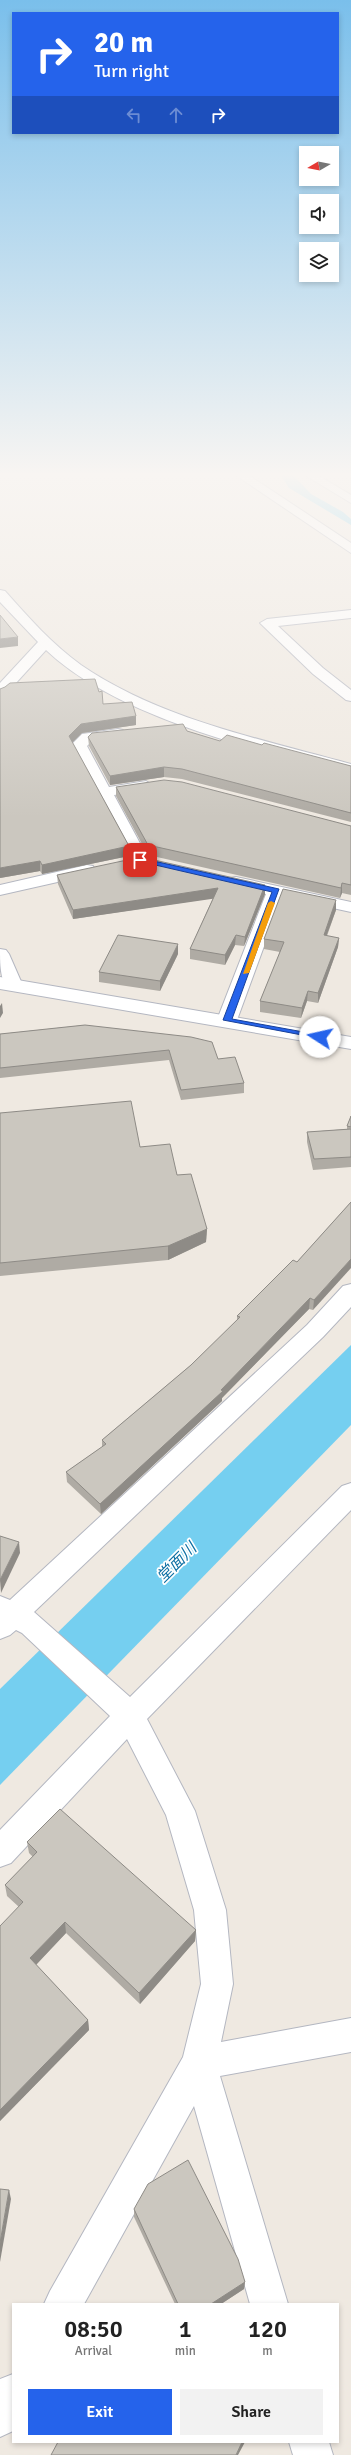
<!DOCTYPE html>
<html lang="en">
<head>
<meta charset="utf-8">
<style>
	:root { --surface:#fff; --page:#f2f2f2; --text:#222; --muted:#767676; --accent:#2563eb }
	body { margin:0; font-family:Signika,"Noto Sans JP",sans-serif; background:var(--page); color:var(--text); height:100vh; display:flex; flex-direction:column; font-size:15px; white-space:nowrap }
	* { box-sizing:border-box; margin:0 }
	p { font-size:13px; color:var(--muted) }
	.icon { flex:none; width:22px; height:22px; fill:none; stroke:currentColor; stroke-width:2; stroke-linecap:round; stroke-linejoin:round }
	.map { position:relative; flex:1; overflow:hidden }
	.details { position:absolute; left:12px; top:2303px; width:327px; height:140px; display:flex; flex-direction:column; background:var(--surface); border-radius:0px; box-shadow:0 2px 6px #0003 }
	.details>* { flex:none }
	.guide { position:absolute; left:12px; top:12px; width:327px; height:122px; border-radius:0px; box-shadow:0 2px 6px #0003; background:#2563eb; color:#fff; overflow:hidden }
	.needle { width:26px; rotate:260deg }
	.buttons { position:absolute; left:299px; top:146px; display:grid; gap:8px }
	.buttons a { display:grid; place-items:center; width:40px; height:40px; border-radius:0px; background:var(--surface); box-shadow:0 2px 6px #0003; font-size:20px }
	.pin { position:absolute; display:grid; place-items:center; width:34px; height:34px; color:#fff; margin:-17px; border-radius:8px; box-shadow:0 2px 6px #0006 }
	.me { position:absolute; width:44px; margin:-22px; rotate:280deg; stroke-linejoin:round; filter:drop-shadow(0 0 3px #0008) }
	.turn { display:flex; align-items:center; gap:14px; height:84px; padding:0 16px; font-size:18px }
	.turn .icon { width:52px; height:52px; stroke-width:2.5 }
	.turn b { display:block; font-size:28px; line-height:34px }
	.lanes { display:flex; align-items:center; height:38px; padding:0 16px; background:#0003; justify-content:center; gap:20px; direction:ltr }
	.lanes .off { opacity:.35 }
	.eta { display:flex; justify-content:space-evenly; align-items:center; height:68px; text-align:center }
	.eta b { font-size:24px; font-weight:600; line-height:28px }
	.action { display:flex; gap:8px; margin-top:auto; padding:8px 16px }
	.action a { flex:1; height:46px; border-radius:0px; background:var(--accent); color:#fff; font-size:16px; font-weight:600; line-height:46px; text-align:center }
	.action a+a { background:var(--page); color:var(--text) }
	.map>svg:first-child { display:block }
</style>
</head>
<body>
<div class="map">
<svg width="351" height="2455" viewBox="0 0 351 2455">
	<rect width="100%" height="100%" fill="#efe9e1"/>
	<g fill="#75cff0">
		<polygon points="280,474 292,474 311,494 343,512 351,519 351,525 289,488"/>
		<polygon points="351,1345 351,1425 0,1785 0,1689"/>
	</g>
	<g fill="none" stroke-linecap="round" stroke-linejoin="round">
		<defs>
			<g id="street">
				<polygon points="234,474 247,474 351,543 351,553"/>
				<polygon points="303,474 316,474 351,495 351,503"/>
				<path d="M0 590 5 591C28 617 52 644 81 665 160 719 260 739 351 764V774C256 750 118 718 46 650L5 695 0 696V683L38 642 0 602Z"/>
				<polygon points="351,610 351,618 278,626 323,668 351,690 351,701 346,700 313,674 260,623 267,619"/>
				<polygon points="118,729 123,730 125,733 123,736 92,741 87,746 109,787 146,781 154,786 146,791 114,795 149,860 147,864 135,864 133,860 71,745 82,734"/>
				<polygon points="87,865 93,866 95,870 93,874 0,895 0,885"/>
				<polygon points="236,877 351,902 351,912 282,897 237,1020 234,1024 220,1024 217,1020 266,894 230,886 227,882 230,878"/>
				<path d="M0 949 6 950 9 954 23 986 21 990H7C0 977 0 964 0 949Z"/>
				<polygon points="351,1284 351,1307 323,1337 34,1612 130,1697 342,1486 351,1483 351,1510 147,1719 195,1811 226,1910 233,1984 221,2042 351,2018 351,2052 220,2076 288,2304 250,2304 194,2106 84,2304 44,2304 50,2291 183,2057 201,1984 194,1910 166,1815 127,1739 11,1863 0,1867 0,1830 110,1716 22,1633 16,1630 10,1635 0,1639 0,1596 10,1600 307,1325 343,1286"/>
				<polygon points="13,2374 13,2431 0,2437 0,2379"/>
				<polygon points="289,2442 329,2442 333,2455 293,2455"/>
			</g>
			<polygon id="secondary" points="0,977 351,1037 351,1049 0,989"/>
		</defs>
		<use href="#street" stroke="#b4b7c1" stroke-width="2"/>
		<use href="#secondary" stroke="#b4b7c1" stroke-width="2"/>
		<use href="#street" fill="#fff" fill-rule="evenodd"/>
		<use href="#secondary" fill="#fff" fill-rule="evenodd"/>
	</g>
	<g fill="#afaba4">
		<polygon points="99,692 103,704 136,716 136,725 82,733 72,742 129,846 129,856 42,874 40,871 0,878"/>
		<polygon points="187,731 220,741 262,745 351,766 351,822 182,779 164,777 110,785 89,746 88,737"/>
		<polygon points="116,787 351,826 351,895 342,893 340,898 148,855 116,796"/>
		<polygon points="57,875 265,885 265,894 244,946 235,945 225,965 190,959 190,949 213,898 73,919 58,884"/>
		<polygon points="336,910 327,936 339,938 338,947 318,1003 307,1001 301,1018 260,1012 260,1001 280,952 264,949 264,939"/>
		<polygon points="178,954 160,991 99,982 99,972"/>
		<polygon points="85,1025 218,1059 244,1083 244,1093 181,1100 169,1060 0,1078 0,1034"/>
		<polygon points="0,1113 140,1147 177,1175 207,1229 206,1242 168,1260 0,1276"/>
		<polygon points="351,1116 351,1167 313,1170 307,1142 307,1132 347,1129 347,1126"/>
		<polygon points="351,1202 313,1310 309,1309 222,1398 222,1401 101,1514 67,1482 66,1472 102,1447 102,1440 191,1365 237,1321 237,1316 297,1262"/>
		<polygon points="27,1842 196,1930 195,1941 140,2004 66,1933 36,1965 88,2020 89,2030 0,2121 19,1907 7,1896 5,1885 33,1857 29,1853"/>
		<polygon points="134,2209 245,2282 244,2289 221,2304 175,2304 134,2217"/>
	</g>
	<g fill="#8e8b86">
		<polygon points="18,637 18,646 0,648 0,639"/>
		<polygon points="136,716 136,725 82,733 70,745 69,736 81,724"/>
		<polygon points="164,767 164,777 110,785 110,776"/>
		<polygon points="129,846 129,856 42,874 42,865"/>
		<polygon points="40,861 40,871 0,878 0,868"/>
		<polygon points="342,883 342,893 340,898 341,888"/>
		<polygon points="265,885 265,894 244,946 245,937"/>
		<polygon points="218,888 218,898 73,919 73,910"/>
		<polygon points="336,900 336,910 323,945 324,935"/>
		<polygon points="236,935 235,945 225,965 225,955"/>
		<polygon points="339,938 338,947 318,1003 318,993"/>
		<polygon points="178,944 178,954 160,991 160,981"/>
		<polygon points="308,991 307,1001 301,1018 302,1008"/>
		<polygon points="2,1003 3,1013 0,1018 0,1006"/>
		<polygon points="207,1229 206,1242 168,1260 168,1246"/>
		<polygon points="351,1259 351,1268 313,1310 314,1300"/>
		<polygon points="310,1298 309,1309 222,1398 222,1401 101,1514 100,1504 221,1390"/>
		<polygon points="19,1542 20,1553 1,1593 0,1580"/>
		<polygon points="65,1922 66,1933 32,1969 30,1958"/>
		<polygon points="196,1930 195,1941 140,2004 139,1993"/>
		<polygon points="88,2020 89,2030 0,2121 0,2110"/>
		<polygon points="9,2190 11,2199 0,2262 0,2243"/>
		<polygon points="245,2282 244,2289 221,2304 211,2304"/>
		<polygon points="242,2442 245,2442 238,2455 236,2455"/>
	</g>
	<g fill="#cbc7bf" stroke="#8e8b86">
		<polygon points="0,615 18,637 0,639"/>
		<polygon points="95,679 99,692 102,691 103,704 132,702 136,716 81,724 69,736 129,846 42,865 40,861 0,868 0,689 5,687 10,683"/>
		<polygon points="183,724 187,731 220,741 227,735 262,745 264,743 351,766 351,813 182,769 164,767 110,776 88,737 92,733"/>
		<polygon points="164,780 182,782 351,826 351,885 342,883 341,888 148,845 116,787"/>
		<polygon points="141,857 265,885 245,937 236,935 225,955 190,949 218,888 73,910 57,875"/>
		<polygon points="283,889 336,900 324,935 339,938 318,993 308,991 302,1008 260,1001 284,942 264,939"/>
		<polygon points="118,935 178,944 160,981 99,972"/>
		<polygon points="85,1025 191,1037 212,1042 218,1059 235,1057 244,1083 181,1090 169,1050 0,1068 0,1034"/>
		<polygon points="131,1101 140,1147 170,1144 177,1175 191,1174 207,1229 168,1246 0,1263 0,1113"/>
		<polygon points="351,1116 351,1127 347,1126"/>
		<polygon points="351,1129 351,1157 314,1159 307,1132"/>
		<polygon points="351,1202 351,1259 314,1300 310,1298 221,1390 223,1391 100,1504 66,1472 106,1444 102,1440 191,1365 240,1317 237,1316 293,1260 297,1262"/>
		<polygon points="0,1536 19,1542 0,1580"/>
		<polygon points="60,1809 196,1930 139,1993 65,1922 30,1958 88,2020 0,2110 0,1926 23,1902 5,1885 37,1852 27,1842"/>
		<polygon points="188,2160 238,2259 245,2282 211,2304 178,2304 134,2209 148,2184"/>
		<polygon points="0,2189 9,2190 0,2243"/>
		<polygon points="58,2442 242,2442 236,2455 51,2455"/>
	</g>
	<linearGradient id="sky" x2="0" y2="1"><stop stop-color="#7abfeb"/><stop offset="0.58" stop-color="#f8f5f2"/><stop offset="1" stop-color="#f8f5f2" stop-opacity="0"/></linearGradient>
	<rect width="351" height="818" fill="url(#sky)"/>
	<polygon fill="#2563eb" stroke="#184099" points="140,858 279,889 232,1019 320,1035 323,1035 323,1039 223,1020 272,892 138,861"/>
	<polygon fill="#f59e0b" points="271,901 275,903 249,973 243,974 268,903"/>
	<g text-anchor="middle" stroke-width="3.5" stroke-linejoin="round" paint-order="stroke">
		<g font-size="16" font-style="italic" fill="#0d6fa3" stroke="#fff">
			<text transform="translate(176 1562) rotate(-45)" y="6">堂面川</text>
		</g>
	</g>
</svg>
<div class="buttons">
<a><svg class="needle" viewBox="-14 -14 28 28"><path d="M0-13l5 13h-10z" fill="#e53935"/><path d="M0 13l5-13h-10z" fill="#767676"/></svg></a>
<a><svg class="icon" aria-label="sound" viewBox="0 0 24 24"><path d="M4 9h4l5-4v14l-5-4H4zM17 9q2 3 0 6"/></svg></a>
<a><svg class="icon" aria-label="layers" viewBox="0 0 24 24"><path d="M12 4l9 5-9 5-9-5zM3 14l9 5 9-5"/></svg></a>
</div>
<div class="pin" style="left:140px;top:860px;background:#d93025"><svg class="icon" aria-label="arrive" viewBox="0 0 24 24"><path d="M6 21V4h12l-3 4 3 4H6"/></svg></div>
<svg class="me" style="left:320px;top:1037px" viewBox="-20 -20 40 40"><circle r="19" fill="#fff"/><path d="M0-13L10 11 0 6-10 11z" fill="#2563eb"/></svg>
<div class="guide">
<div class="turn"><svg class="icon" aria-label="right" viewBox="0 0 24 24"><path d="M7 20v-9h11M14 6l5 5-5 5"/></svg><div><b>20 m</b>Turn right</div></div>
<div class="lanes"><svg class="icon off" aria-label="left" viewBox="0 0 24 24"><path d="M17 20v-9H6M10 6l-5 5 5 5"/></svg><svg class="icon off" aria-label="ahead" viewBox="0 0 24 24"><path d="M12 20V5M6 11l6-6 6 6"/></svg><svg class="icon" aria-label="right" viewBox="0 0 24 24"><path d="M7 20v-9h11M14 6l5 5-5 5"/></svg></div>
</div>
<section class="details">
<div class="eta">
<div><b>08:50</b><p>Arrival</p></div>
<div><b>1</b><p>min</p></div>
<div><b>120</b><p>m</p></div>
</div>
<div class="action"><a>Exit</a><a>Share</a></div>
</section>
</div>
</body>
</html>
